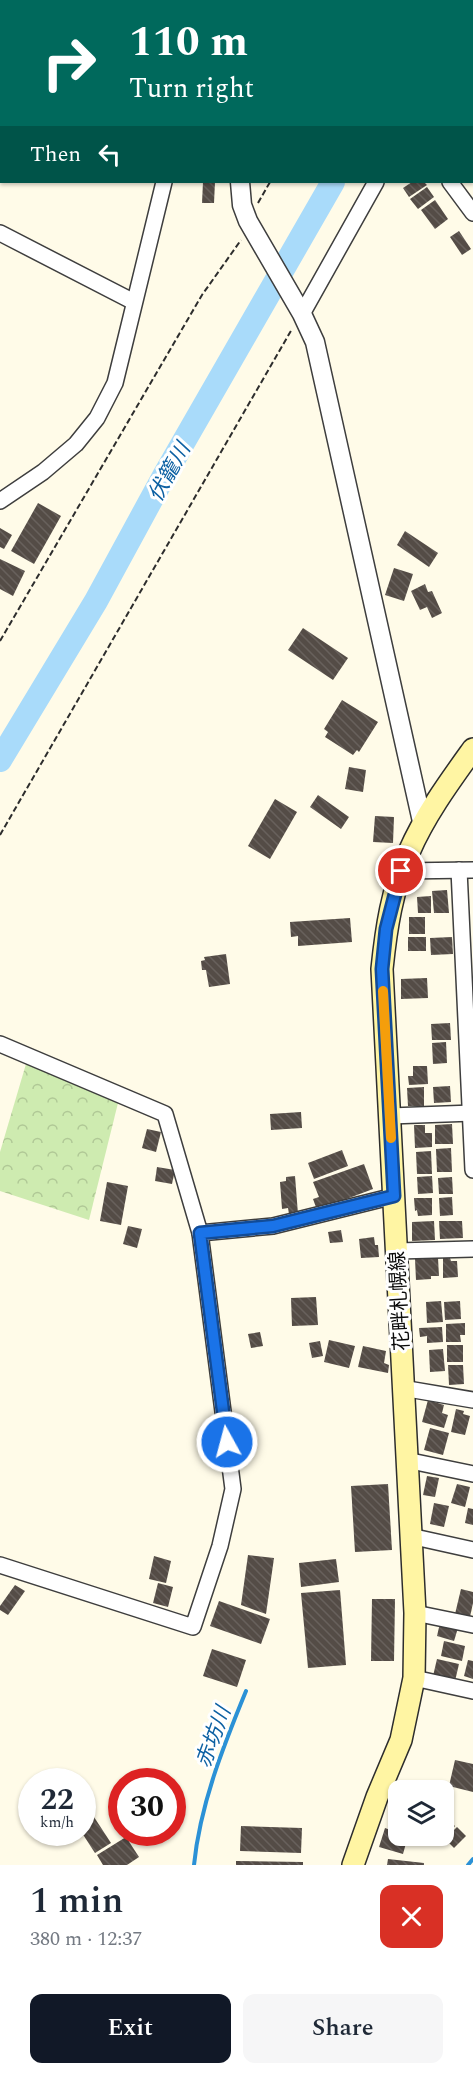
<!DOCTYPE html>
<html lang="en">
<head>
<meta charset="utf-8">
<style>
	:root { --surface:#fff; --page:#f6f6f7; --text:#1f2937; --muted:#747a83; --accent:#111827 }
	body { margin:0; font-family:Spectral,"Noto Sans JP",serif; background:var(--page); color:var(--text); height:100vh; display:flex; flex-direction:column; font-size:22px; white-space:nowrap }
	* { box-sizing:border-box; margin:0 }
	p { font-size:20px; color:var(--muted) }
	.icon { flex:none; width:33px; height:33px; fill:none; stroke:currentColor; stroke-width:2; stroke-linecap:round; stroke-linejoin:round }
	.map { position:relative; height:1865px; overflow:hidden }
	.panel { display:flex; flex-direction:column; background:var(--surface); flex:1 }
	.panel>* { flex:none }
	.hud { position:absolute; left:0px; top:0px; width:474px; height:183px; box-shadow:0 2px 4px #0004; background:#00695c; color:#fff; overflow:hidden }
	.buttons { position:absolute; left:388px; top:1780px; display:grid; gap:12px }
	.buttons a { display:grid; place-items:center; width:66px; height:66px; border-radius:12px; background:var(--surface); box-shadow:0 2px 4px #0004; font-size:30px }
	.speed { position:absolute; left:18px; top:1768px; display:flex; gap:12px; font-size:30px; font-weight:700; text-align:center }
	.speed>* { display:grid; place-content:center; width:78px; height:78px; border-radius:50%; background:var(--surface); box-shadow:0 2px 4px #0004; line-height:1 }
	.speed small { font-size:15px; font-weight:400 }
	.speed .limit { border:9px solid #d22; background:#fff; color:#111 }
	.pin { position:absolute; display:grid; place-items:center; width:51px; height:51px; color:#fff; margin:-26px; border:3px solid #fff; border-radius:50%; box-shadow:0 2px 6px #0007 }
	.me { position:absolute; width:66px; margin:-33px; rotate:353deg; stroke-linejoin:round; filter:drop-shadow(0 0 4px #0008) }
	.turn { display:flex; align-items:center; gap:21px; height:126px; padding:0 30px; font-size:27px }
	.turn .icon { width:78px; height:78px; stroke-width:2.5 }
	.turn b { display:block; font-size:42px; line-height:51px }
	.then { display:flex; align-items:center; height:57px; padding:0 30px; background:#0003; gap:12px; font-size:22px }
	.round { display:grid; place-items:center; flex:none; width:63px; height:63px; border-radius:12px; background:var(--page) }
	.summary { display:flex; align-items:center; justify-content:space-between; height:102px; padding:0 30px }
	h1 { font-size:36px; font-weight:600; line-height:45px }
	.primary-button { display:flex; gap:12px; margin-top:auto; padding:12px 30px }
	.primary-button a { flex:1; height:69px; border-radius:12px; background:var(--accent); color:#fff; font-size:24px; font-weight:600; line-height:69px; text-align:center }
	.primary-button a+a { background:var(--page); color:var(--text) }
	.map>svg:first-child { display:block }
</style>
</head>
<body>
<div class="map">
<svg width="473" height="1865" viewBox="0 0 473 1865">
	<defs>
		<pattern id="park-crowns" width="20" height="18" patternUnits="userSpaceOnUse" patternTransform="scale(1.5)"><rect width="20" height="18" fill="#ceebb0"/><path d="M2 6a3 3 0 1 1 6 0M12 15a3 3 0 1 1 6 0" fill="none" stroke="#b0c896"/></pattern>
		<pattern id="building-back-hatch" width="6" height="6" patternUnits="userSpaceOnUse" patternTransform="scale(1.5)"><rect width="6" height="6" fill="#544c46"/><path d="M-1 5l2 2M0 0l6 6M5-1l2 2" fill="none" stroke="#68615c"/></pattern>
	</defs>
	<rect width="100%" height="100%" fill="#fffbe8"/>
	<polygon fill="url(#park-crowns)" points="26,1064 118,1103 89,1220 0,1191 0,1152"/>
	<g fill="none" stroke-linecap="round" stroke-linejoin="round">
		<g stroke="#2b91d6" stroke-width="4">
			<path d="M194 1865C200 1805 223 1747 246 1691"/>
			<polyline points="468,1865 473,1859"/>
		</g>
		<g stroke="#a9dbfa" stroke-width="24">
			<polyline points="437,2 438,0"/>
			<polyline points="0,760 96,601 164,476 333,182"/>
		</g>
	</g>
	<g fill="url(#building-back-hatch)">
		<polygon points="203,182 215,182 214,203 202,203"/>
		<polygon points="412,182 424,182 427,185 409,197 403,188"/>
		<polygon points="427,187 434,197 418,209 410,199"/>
		<polygon points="435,200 448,219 435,229 421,210"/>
		<polygon points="459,231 471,249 462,255 450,237"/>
		<polygon points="38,503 61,516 34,564 11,551"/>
		<polygon points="0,528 12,535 4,549 0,547"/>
		<polygon points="405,531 438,553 429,567 397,545"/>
		<polygon points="0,559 25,571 13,596 0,589"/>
		<polygon points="394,568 413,574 404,601 385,595"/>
		<polygon points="425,584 428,592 432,591 442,613 432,618 427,607 420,610 411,591"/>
		<polygon points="303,628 348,658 333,680 288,650"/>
		<polygon points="342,700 378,722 359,752 357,750 353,755 325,737 328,732 324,729"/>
		<polygon points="349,767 366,770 363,792 345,789"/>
		<polygon points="318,795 349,817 341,829 310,807"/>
		<polygon points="275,799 297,812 270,859 248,846"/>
		<polygon points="375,816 394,817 393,843 373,842"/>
		<polygon points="447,890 449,913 434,913 432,891"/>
		<polygon points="431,896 431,913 418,913 417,897"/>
		<rect x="409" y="917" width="16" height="17"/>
		<polygon points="350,918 352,942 298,946 298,936 291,937 290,922"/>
		<rect x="408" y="937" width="18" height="14"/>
		<polygon points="452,937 453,954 431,955 430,938"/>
		<polygon points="226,954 230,984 209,987 206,970 202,970 201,961 205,960 204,957"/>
		<polygon points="427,978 428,998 401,999 401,979"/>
		<polygon points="450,1023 451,1040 432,1040 431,1024"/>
		<polygon points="446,1042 447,1063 433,1064 432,1043"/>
		<polygon points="413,1066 427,1066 428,1084 409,1085 408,1076 413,1076"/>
		<polygon points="450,1086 451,1102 434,1103 433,1087"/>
		<polygon points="424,1087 424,1106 408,1106 407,1088"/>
		<polygon points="301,1112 302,1128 271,1130 270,1114"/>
		<polygon points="452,1124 453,1144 435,1144 435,1125"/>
		<polygon points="414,1125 425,1125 425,1133 432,1133 432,1147 415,1148"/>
		<polygon points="147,1129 161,1132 156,1152 142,1148"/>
		<polygon points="451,1148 452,1172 437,1172 436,1149"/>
		<polygon points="342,1150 348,1166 314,1179 308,1163"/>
		<polygon points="431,1151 432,1174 417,1174 416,1152"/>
		<polygon points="364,1164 373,1189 317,1210 313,1199 319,1197 313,1182"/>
		<polygon points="157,1167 175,1170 172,1184 155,1181"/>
		<polygon points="295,1176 298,1214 289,1214 288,1208 282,1209 280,1182 286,1181 286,1177"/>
		<polygon points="432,1176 433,1193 418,1194 417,1177"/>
		<polygon points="452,1177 453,1194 439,1194 438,1178"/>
		<polygon points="107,1182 128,1186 121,1225 100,1221"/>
		<polygon points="452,1197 453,1215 440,1216 439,1198"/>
		<polygon points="414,1198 432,1198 432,1215 418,1216 417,1210 415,1211"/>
		<polygon points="434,1221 435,1240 412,1241 412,1222"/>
		<polygon points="439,1221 462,1221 463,1238 440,1239"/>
		<polygon points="128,1226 142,1229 137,1248 123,1244"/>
		<polygon points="341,1230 343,1242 330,1243 328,1232"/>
		<polygon points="374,1237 375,1245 378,1245 379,1257 361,1258 359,1239"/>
		<polygon points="438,1258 439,1276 431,1276 431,1279 416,1280 415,1259"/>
		<polygon points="443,1258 450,1258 451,1261 457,1261 458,1277 443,1278"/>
		<polygon points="316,1297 318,1325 292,1326 291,1298"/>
		<polygon points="441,1301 443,1322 427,1323 426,1302"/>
		<polygon points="460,1301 461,1319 445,1320 444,1302"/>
		<polygon points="465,1323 465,1335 460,1335 461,1342 446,1342 446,1324"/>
		<polygon points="442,1327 443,1342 427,1343 427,1336 420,1337 419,1328"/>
		<polygon points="260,1332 263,1346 251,1348 248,1334"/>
		<polygon points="329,1340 355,1346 349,1368 324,1362"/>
		<polygon points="320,1341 323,1356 312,1358 309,1343"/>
		<rect x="447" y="1345" width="16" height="17"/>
		<polygon points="363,1346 386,1351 384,1363 389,1365 388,1373 358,1367"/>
		<polygon points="443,1349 445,1371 430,1372 429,1350"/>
		<polygon points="448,1365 463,1365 464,1384 449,1385"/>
		<polygon points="428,1400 444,1405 442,1413 448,1415 444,1428 422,1422"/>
		<polygon points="456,1409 464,1411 463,1414 470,1416 465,1435 451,1432"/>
		<polygon points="430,1428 449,1433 443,1455 424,1450"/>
		<polygon points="427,1476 439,1478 435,1497 423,1495"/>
		<polygon points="388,1484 392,1550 355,1552 351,1486"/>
		<polygon points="457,1484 470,1487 465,1507 451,1503"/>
		<polygon points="434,1503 449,1506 444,1527 430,1524"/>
		<polygon points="468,1508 473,1509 473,1525 465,1523"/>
		<polygon points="248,1555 274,1558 266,1614 241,1605"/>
		<polygon points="154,1556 171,1561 166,1583 149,1579"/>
		<polygon points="336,1559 339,1582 301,1587 299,1563"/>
		<polygon points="158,1583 173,1587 168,1607 153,1603"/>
		<polygon points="15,1585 25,1591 8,1615 0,1610 0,1606"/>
		<polygon points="461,1589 473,1592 473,1603 470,1617 455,1614"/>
		<polygon points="340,1590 346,1665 308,1668 301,1593"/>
		<polygon points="372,1599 395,1599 394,1661 371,1661"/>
		<polygon points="219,1601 270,1619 261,1644 210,1626"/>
		<polygon points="440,1623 458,1628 454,1641 437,1636"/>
		<polygon points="444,1641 465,1646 462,1661 441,1656"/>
		<polygon points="212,1649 246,1660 237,1687 203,1676"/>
		<polygon points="437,1659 459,1664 455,1681 433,1676"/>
		<polygon points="468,1660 473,1661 473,1679 464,1676"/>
		<polygon points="455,1760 473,1764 473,1792 449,1786"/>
		<polygon points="62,1769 73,1782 47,1782"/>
		<polygon points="444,1808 454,1818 450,1822 455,1826 444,1837"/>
		<polygon points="94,1817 111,1843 95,1853 82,1833 82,1824"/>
		<polygon points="241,1826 302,1828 301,1853 240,1851"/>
		<polygon points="457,1827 466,1836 454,1848 445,1839"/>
		<polygon points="385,1828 399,1833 399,1836 408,1836 403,1854 379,1847"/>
		<polygon points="127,1833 148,1833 133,1842"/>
		<polygon points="126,1837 139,1857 127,1865 103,1865 97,1855"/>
		<polygon points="388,1859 424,1863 424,1865 387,1865"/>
		<polygon points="236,1861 303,1862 303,1865 236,1865"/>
	</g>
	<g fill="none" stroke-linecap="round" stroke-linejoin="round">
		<defs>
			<g id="minor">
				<polyline points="472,13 473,12"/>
				<polyline points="472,92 473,93"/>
				<polyline points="450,182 473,213"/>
				<polyline points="0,233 134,302"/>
				<polyline points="302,314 376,182"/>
				<polyline points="0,501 43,472 76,444 97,418 115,383 164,182"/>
				<polyline points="459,870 473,1170"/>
				<polyline points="401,871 473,870"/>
				<polyline points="0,1044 165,1114 200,1233 273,1226 394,1196"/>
				<polyline points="390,1116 473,1113"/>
				<polyline points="397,1251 473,1249"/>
				<polyline points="402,1388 473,1400"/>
				<polyline points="406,1460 473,1474"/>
				<polyline points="410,1536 473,1550"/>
				<polyline points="0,1565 193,1627 220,1546 233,1489 200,1233"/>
				<polyline points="415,1613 473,1625"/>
				<polyline points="414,1678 473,1691"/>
			</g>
			<g id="tertiary">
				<polyline points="255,2 256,0"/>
				<polyline points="240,182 242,205 248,221 302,314 315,342 423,826"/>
			</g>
			<path id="secondary" d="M353 1865 377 1797 401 1740 414 1678 415 1613 382 969C386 930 392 888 409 852 425 815 450 781 473 749"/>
		</defs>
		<use href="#minor" stroke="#3e3e3e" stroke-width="18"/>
		<use href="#tertiary" stroke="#3e3e3e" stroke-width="21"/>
		<use href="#secondary" stroke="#2d2d2d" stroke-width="24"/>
		<g stroke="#2d2d2d" stroke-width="2" stroke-dasharray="6 3" stroke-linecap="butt">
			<polyline points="373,2 374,0"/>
			<polyline points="258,203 270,182"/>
			<polyline points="0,641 202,295 241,240"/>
			<polyline points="0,835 292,329"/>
		</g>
		<use href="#minor" stroke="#fff" stroke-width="15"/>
		<use href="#tertiary" stroke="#fff" stroke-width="18"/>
		<use href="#secondary" stroke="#fff5a3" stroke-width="21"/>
	</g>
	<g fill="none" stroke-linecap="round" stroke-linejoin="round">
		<defs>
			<polyline id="route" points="227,1442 200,1233 273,1226 394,1196 382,969 386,929 401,871"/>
		</defs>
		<use href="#route" stroke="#114b97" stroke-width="15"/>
		<use href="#route" stroke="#1a73e8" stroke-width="10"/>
		<polyline stroke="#f59e0b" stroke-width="10" points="383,991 391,1138"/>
	</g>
	<g text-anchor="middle" stroke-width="6" stroke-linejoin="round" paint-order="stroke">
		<g font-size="20" fill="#0b0b0b" stroke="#fff">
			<text transform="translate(399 1301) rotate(-93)" y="7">花畔札幌線</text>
		</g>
		<g font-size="21" font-style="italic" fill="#0d61a3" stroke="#fff">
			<text transform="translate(169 472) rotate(-61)" y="7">伏籠川</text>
			<text transform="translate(213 1737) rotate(-70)" y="7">赤坊川</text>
		</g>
	</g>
</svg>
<div class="buttons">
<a><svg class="icon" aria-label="layers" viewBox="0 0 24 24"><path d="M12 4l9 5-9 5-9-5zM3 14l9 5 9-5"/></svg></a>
</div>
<div class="speed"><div>22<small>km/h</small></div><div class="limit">30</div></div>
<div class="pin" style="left:401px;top:871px;background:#d93025"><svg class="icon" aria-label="arrive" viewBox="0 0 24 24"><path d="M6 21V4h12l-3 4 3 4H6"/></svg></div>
<svg class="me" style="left:227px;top:1442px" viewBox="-20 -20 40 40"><circle r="17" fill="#1a73e8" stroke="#fff" stroke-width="3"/><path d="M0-11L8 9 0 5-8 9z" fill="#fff"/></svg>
<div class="hud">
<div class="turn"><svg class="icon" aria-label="right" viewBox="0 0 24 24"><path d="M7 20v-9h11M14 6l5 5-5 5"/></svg><div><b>110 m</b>Turn right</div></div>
<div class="then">Then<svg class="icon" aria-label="left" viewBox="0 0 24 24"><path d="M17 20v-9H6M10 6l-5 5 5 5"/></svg></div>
</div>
</div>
<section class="panel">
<div class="summary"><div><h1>1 min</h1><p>380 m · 12:37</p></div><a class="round" style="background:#d93025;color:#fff"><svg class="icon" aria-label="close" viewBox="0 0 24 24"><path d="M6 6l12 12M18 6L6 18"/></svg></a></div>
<div class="primary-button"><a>Exit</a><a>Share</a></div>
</section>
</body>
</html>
